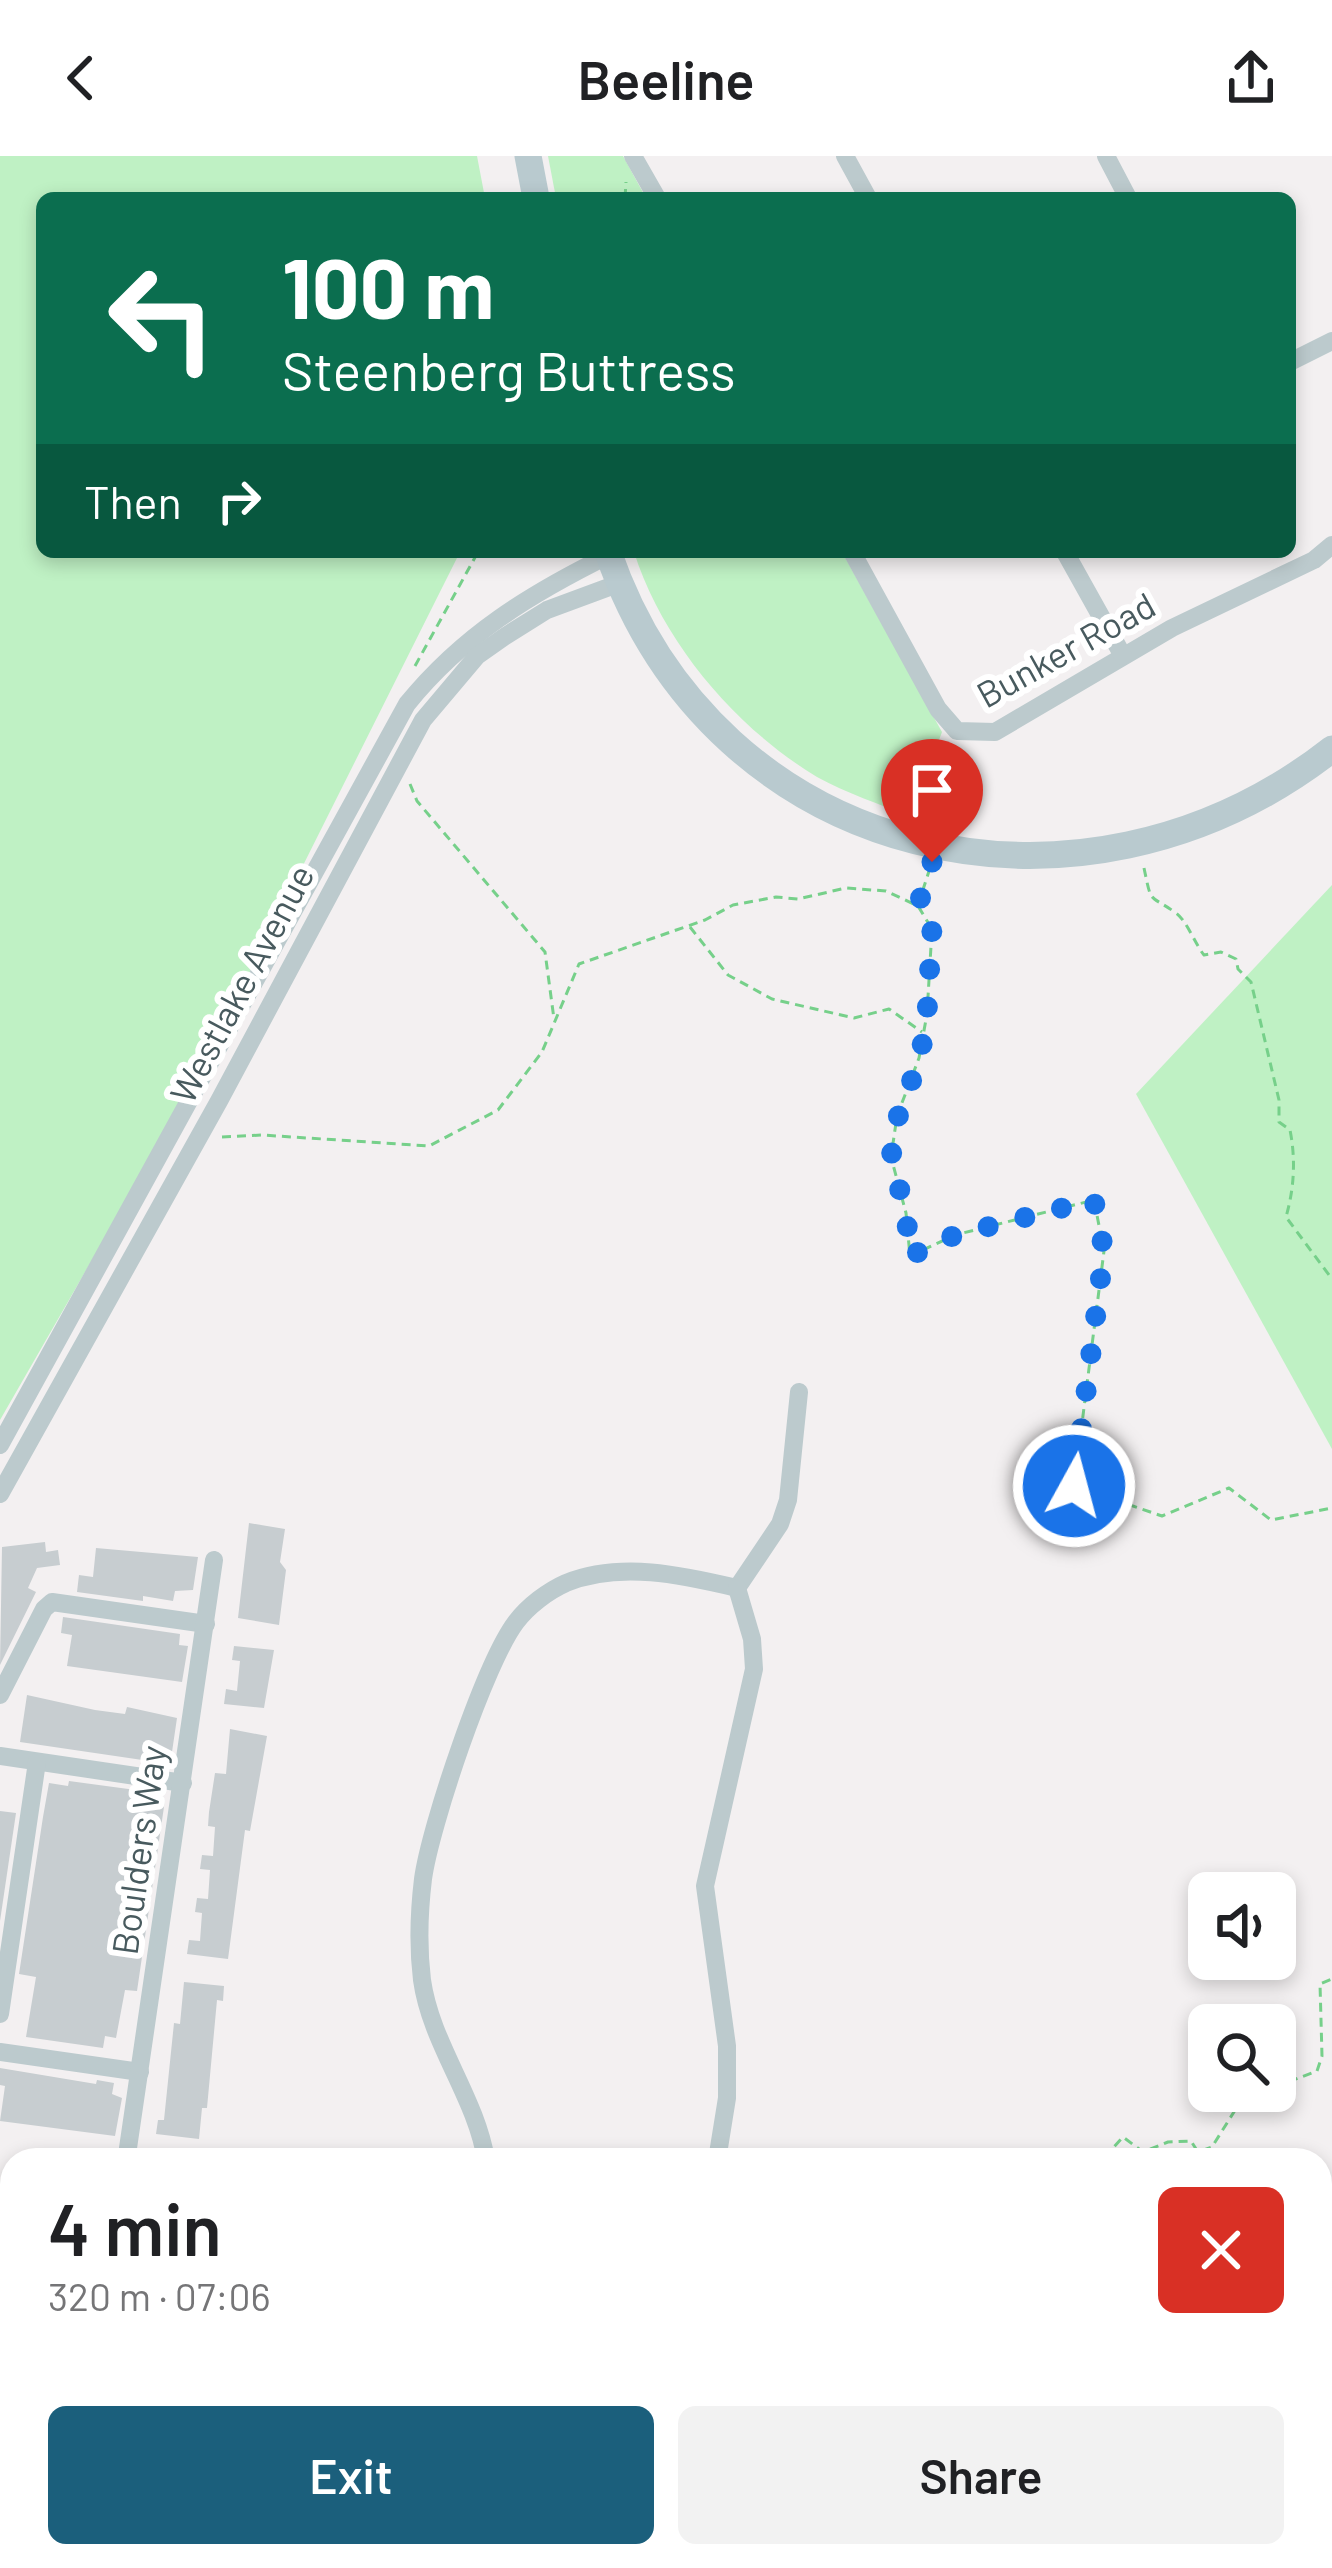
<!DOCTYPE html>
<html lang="en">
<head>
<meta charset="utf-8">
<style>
	:root { --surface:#fff; --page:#f2f2f2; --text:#202124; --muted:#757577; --accent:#1b5f7c }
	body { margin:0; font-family:Barlow,sans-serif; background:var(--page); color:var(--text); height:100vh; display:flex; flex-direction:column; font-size:45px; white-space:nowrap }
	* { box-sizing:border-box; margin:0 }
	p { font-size:39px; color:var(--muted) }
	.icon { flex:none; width:66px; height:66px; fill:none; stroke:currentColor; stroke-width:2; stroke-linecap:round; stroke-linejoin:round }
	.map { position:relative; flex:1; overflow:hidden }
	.details { position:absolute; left:0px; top:1992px; width:1332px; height:420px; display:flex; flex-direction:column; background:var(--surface); border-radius:36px 36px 0 0; box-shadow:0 6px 18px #0003 }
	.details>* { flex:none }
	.top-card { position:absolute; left:36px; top:36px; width:1260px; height:366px; border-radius:18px; box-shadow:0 6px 18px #0003; background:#0b6e4f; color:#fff; overflow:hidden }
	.fabs { position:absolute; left:1188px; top:1716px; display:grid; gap:24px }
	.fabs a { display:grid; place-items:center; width:108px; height:108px; border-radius:18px; background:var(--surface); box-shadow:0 6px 18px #0003; font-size:60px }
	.pin { position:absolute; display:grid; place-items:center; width:102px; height:102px; color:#fff; margin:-123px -51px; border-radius:50% 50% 50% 0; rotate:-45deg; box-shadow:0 0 12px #0007 }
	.pin .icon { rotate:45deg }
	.me { position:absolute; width:132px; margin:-66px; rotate:7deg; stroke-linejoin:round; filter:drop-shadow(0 0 9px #0008) }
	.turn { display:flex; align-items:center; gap:42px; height:252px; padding:0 48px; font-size:54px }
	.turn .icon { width:156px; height:156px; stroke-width:2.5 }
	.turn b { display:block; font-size:84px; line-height:102px }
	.then { display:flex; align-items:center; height:114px; padding:0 48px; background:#0003; gap:24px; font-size:45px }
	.round { display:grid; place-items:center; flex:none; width:126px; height:126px; border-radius:18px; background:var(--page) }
	.head { display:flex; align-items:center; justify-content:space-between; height:204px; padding:0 48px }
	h1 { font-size:72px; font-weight:600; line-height:90px }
	.cta { display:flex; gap:24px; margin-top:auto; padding:24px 48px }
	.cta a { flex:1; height:138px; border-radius:18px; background:var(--accent); color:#fff; font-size:48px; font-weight:600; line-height:138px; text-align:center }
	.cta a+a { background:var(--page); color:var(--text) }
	header { display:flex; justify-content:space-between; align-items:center; height:156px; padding:0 48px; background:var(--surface); font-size:54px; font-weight:600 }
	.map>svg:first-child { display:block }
</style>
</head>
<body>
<header><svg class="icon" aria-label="back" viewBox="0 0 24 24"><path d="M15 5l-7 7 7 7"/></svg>Beeline<svg class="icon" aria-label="share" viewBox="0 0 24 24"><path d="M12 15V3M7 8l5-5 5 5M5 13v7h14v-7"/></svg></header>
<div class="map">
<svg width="1332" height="2412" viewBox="0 0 1332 2412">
	<rect width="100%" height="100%" fill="#f3f0f1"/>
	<g fill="#bff1c4">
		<polygon points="0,0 477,0 485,42 42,42 42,396 460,396 196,923 0,1264"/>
		<polygon points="548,0 623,0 646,42 556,42"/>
		<path d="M634 396H842L942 576 910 661C880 648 846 637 817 621 736 572 663 487 634 396Z"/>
		<polygon points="1332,729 1332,1293 1136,938"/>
		<polygon points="1332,2244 1332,2412 1306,2412 1308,2400 1320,2400 1320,2321"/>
	</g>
	<g fill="#c7cdd0">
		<polygon points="249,1367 285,1373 280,1406 286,1414 279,1469 238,1462"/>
		<polygon points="45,1386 46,1396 58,1394 60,1409 37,1412 28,1432 36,1436 0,1509 2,1391"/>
		<polygon points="96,1392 198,1401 193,1434 175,1435 173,1445 143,1440 143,1445 77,1436 79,1419 93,1421"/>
		<polygon points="63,1461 180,1478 179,1489 188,1490 182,1526 67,1510 72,1479 61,1477"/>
		<polygon points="234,1490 274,1494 264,1552 224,1548 226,1533 237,1535 240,1505 232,1504"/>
		<polygon points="27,1539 95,1554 125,1558 127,1551 177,1562 172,1596 158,1597 156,1606 20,1586"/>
		<polygon points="230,1573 267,1580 250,1675 245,1674 228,1803 187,1798 189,1784 200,1785 202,1757 195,1756 197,1742 208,1743 210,1714 200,1713 202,1699 213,1700 215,1671 208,1670 209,1656 215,1617 226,1618"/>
		<polygon points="69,1625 158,1637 165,1644 137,1835 125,1834 116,1882 105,1880 103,1892 26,1881 36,1821 19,1818 43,1661 49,1627 68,1630"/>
		<polygon points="0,1655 16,1657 0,1765"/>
		<polygon points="184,1826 224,1830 223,1845 217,1844 207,1952 202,1952 199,1983 156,1978 158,1964 164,1964 174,1867 180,1868"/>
		<polygon points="0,1912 96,1928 97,1924 114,1927 112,1938 122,1942 115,1980 0,1965 5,1930 0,1929"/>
	</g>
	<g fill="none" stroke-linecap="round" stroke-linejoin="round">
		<g stroke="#76d08a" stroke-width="3" stroke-dasharray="9 6" stroke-linecap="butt">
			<polyline points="625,42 626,26"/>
			<polyline points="415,510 478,396"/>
			<polyline points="410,628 417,645 545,796 554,863"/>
			<path d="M1144 712C1152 750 1148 737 1176 757 1187 765 1195 788 1204 799L1221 796 1236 803 1238 813 1251 826 1279 944V966L1290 974C1296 1004 1294 1033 1286 1061L1332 1123"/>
			<polyline points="918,749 930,712"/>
			<polyline points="690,771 728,819 772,843 854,862 889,853 922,876"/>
			<polyline points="222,981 262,979 429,990 498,954 542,896 579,808 705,764 733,749 776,741 798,743 846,732 886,735 918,750 932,773 927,858 919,902 897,960 891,1001 906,1057 910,1100 955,1079 1094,1044 1104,1095 1074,1330 1162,1360 1229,1332 1271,1364 1332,1352"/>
			<polyline points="1275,1931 1317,1915 1322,1900 1320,1828 1332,1823"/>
			<polyline points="1114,2004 1112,1993 1123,1981 1143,1996 1168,1986 1191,1985 1198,1996 1212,1991 1247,1935"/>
			<polyline points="1320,2195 1332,2198"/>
		</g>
		<polyline stroke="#bccacd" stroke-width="9" points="0,2227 12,2229"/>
		<g stroke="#bccacd" stroke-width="18">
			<polyline points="633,0 657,42"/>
			<polyline points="845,0 868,42"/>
			<polyline points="1106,0 1128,42"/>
			<polyline points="1290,206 1332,185"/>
			<polyline points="852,396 938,553 957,575 995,576 1172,472 1314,404 1332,389"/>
			<polyline points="1065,396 1123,500"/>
			<path d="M0 1289 407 548C463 479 530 438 609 399"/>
			<polyline points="0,1338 219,945 423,564 477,500 504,481 547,454 620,427"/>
			<polyline points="737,1432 780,1368 788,1344 799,1236"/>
			<polyline points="0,1539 44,1453 52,1446 206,1468"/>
			<polyline points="0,1600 183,1627"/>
			<polyline points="0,1858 37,1606"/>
			<polyline points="0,1896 140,1916"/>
			<polyline points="128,1992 214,1404"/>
			<path d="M486 2004C476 1941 431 1888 422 1824 418 1791 419 1756 423 1723 430 1671 485 1507 516 1466 528 1450 548 1435 566 1427 620 1405 682 1419 737 1432"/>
			<polyline points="717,2004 727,1942 727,1890 705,1730 754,1513 752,1483 737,1432"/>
			<polyline points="212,2412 219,2400"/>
		</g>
		<g stroke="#b9cacf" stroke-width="27">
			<polyline points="528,0 536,42"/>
			<path d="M608 396C715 707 1081 790 1332 593"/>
		</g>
	</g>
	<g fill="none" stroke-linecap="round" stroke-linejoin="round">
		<polyline stroke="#1a73e8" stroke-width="21" stroke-dasharray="0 37.8" points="932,706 918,750 932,773 927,858 920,902 898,961 891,1001 906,1057 910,1100 955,1079 1094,1044 1104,1095 1074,1330"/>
	</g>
	<g text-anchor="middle" stroke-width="12" stroke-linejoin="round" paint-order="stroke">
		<g font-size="36" fill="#485a5e" stroke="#fff">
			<text transform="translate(1066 494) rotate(-29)" y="13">Bunker Road</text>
			<text transform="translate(242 828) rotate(-62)" y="13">Westlake Avenue</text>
			<text transform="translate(139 1694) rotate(-82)" y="13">Boulders Way</text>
		</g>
	</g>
</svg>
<div class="fabs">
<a><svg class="icon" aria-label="sound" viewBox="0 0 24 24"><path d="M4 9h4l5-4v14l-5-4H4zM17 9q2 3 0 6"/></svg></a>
<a><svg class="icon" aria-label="search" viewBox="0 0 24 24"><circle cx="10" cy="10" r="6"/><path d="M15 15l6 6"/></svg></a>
</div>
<div class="pin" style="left:932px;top:706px;background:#d93025"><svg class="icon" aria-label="arrive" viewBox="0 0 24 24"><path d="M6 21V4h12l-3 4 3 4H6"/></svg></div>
<svg class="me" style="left:1074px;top:1330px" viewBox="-20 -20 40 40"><circle r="17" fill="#1a73e8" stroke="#fff" stroke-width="3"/><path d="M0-11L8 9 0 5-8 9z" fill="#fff"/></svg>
<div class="top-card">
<div class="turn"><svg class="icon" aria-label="left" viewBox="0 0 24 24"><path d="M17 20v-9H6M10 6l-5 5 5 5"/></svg><div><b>100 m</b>Steenberg Buttress</div></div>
<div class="then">Then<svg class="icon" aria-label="right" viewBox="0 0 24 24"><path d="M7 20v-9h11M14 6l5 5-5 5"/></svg></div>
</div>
<section class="details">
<div class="head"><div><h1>4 min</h1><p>320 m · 07:06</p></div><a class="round" style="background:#d93025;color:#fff"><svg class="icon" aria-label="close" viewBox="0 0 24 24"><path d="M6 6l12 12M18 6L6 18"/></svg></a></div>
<div class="cta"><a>Exit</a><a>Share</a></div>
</section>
</div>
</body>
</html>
